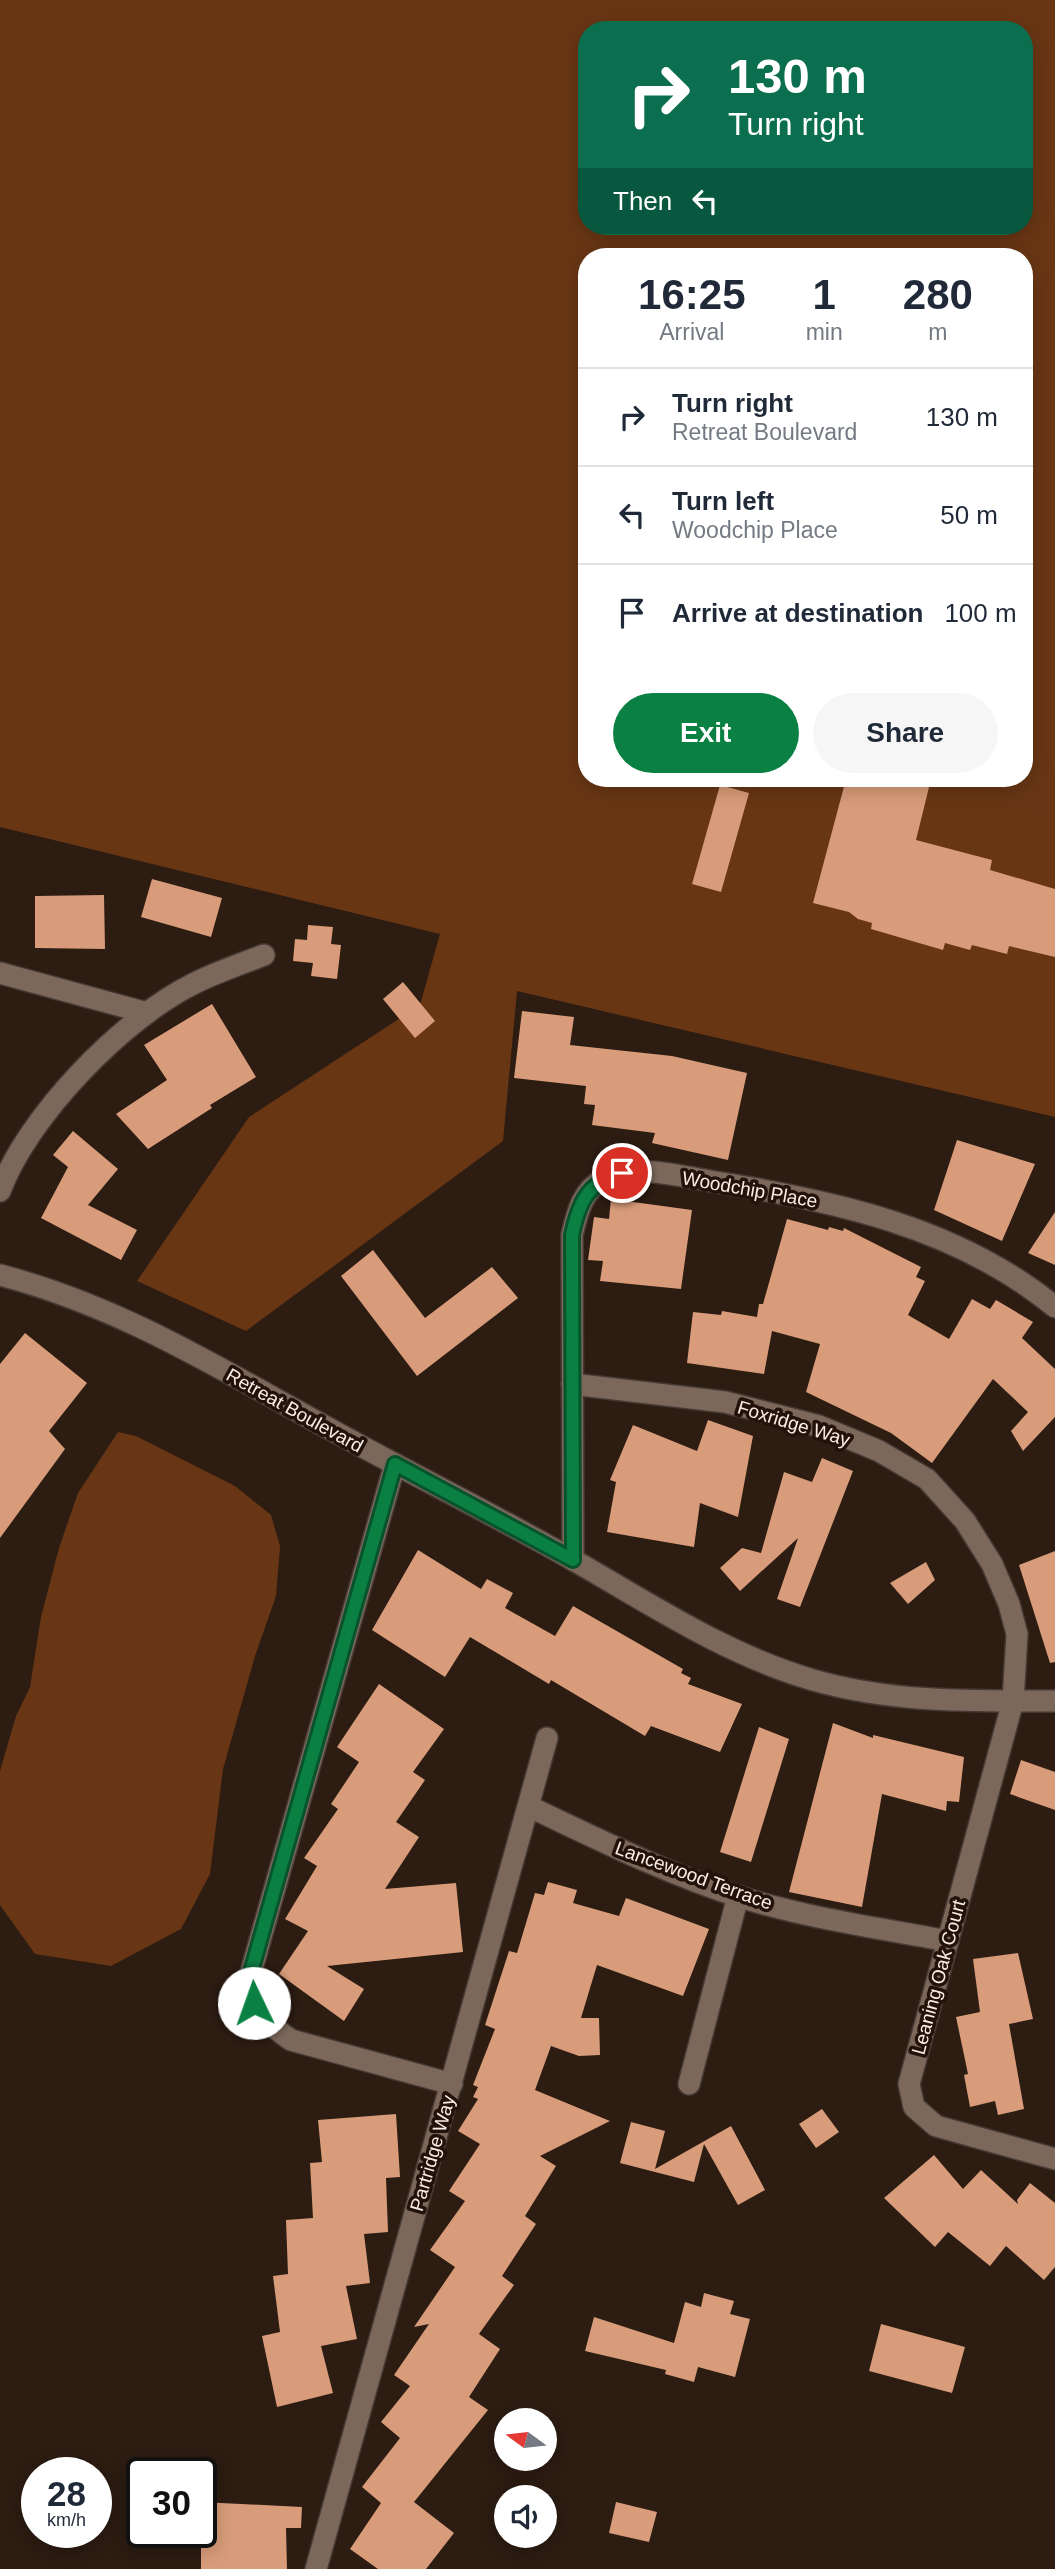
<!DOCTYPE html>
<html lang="en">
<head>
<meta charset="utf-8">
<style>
	:root { --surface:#fff; --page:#f6f6f7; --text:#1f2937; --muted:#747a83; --line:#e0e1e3; --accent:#0b8043 }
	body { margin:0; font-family:Helvetica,sans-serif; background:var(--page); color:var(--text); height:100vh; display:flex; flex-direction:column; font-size:26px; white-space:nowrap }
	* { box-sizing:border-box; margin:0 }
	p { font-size:23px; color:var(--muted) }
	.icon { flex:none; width:38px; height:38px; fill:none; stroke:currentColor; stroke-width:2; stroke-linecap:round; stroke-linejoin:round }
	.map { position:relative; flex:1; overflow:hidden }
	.details { position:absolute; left:578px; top:248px; width:455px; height:539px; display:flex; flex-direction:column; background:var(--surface); border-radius:28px; box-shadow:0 4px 18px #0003 }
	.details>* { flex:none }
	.hud { position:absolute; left:578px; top:21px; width:455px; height:214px; border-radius:28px; box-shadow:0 4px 18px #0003; background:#0b6e4f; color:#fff; overflow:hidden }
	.needle { width:46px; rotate:285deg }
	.tools { position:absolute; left:494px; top:2408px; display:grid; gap:14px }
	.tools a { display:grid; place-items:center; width:63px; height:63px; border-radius:50%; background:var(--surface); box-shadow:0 4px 18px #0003; font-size:35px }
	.speed { position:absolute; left:21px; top:2457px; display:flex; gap:14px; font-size:35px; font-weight:700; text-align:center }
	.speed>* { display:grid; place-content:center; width:91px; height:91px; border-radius:50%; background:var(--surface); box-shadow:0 4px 18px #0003; line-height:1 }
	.speed small { font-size:18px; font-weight:400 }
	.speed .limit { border:4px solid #111; border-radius:10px; background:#fff; color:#111 }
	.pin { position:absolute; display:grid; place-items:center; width:60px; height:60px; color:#fff; margin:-30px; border:4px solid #fff; border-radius:50%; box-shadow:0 2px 7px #0007 }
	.me { position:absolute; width:77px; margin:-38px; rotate:357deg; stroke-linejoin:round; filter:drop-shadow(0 0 5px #0008) }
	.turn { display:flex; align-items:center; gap:24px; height:147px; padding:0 35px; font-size:32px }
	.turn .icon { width:91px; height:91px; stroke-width:2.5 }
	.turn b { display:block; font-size:49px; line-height:60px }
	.then { display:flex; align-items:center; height:66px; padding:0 35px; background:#0003; gap:14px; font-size:26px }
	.eta { display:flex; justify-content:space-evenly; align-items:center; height:119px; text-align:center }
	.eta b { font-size:42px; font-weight:700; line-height:49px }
	.button { display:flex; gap:14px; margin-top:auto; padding:14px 35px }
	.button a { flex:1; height:80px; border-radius:42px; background:var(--accent); color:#fff; font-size:28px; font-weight:700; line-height:80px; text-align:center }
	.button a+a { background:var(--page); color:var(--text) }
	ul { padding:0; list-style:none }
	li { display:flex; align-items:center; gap:21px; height:98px; padding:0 35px; border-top:2px solid var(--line) }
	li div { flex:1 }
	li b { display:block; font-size:26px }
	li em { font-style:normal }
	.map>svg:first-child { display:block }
</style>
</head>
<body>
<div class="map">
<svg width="1055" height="2569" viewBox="0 0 1055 2569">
	<rect width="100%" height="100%" fill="#2c1c12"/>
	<path fill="#693614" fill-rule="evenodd" d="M0 0H1055V1117L517 991 503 1141 246 1331 137 1281 249 1117 420 1005 440 934 0 827ZM586 30H1024V226H586ZM586 257H1024V779H586Z"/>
	<g fill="#683614">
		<polygon points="1024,644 1055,651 1055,820 993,804 982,797 984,779 1024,779"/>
		<polygon points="118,1432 136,1436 235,1486 271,1515 280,1546 276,1596 255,1656 223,1769 210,1874 181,1929 111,1966 35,1954 0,1905 0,1771 16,1716 30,1687 41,1617 59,1548 78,1493"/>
	</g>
	<g fill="#d89c7a">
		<polygon points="846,779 931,779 916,840 992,860 990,870 1055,889 1055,957 1009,946 1007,954 972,945 970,950 945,943 943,950 871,929 872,923 858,919 849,912 813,903"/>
		<polygon points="720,785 749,793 721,892 692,884"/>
		<polygon points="152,879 222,898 211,937 141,917"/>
		<polygon points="104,895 105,949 35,948 35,896"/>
		<polygon points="308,925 333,927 331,944 341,945 337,979 311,976 313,963 293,961 295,939 307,940"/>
		<polygon points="403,982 435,1021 415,1038 383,999"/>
		<polygon points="212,1004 256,1077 210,1105 212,1108 148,1149 116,1114 167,1080 144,1045"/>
		<polygon points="522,1011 574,1017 570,1045 672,1056 747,1073 728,1160 652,1143 655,1133 592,1125 595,1105 584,1104 586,1086 514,1078"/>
		<polygon points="73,1131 118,1169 88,1205 137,1230 121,1260 41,1218 68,1167 53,1155"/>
		<polygon points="957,1140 1035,1164 1002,1241 934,1210"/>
		<polygon points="611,1199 692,1210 681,1289 600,1281 603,1261 588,1260 594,1217 609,1219"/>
		<polygon points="1055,1212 1055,1265 1028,1253"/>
		<polygon points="787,1219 828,1230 829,1227 843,1231 844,1228 921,1267 916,1277 925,1281 908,1315 949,1339 972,1299 990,1309 996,1300 1033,1322 1022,1338 1055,1369 1055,1417 1023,1451 1011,1431 1028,1412 993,1379 932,1463 891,1433 806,1392 820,1344 772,1331 764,1374 687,1363 693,1312 721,1315 722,1311 757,1317 759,1304 763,1304"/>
		<polygon points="373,1250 425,1318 492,1267 518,1298 417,1376 341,1276"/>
		<polygon points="25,1333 87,1383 49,1431 65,1449 0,1538 0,1364"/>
		<polygon points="708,1420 753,1436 738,1517 700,1503 694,1547 607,1532 616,1482 610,1480 633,1425 697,1451"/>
		<polygon points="822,1458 853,1471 800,1607 777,1599 798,1538 740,1591 720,1568 742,1548 761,1553 784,1472 812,1482"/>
		<polygon points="418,1550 481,1589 487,1579 513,1593 505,1608 555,1636 573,1606 683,1669 681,1673 691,1678 688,1684 742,1704 720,1752 651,1726 645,1736 551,1680 549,1684 470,1637 445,1677 372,1630"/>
		<polygon points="1055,1551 1055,1662 1050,1663 1019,1565"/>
		<polygon points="926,1562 935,1580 908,1604 890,1583"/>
		<polygon points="379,1684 444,1729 413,1772 425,1780 396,1822 419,1837 385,1889 456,1883 463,1952 327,1966 364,1989 344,2021 279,1974 308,1931 285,1919 317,1866 304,1858 338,1809 331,1804 359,1762 337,1747"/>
		<polygon points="833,1723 873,1738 873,1735 964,1757 959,1802 947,1801 946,1811 882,1794 862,1907 789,1892"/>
		<polygon points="759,1727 789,1739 751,1862 720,1852"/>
		<polygon points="1021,1760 1055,1772 1055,1810 1010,1794"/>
		<polygon points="548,1882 577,1890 573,1903 619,1916 626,1898 709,1929 683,1996 597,1965 581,2018 599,2018 600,2055 579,2056 551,2046 535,2090 610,2121 540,2156 556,2166 525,2216 536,2224 502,2276 514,2285 479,2334 500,2349 469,2397 488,2410 414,2502 454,2533 426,2569 378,2569 350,2549 381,2503 362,2487 400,2438 381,2422 410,2386 394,2375 429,2324 414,2327 455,2267 430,2250 465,2201 449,2191 480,2144 458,2131 478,2099 473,2097 478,2087 473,2085 495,2029 485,2025 509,1951 517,1953 535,1893 544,1895"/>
		<polygon points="1018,1953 1033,2019 1009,2024 1024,2109 998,2115 995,2101 970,2107 964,2075 968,2074 956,2017 980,2012 973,1959"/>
		<polygon points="822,2109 839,2132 816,2148 799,2124"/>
		<polygon points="396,2114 400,2177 386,2178 388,2232 364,2234 370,2283 346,2286 357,2339 321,2346 333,2393 277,2407 262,2336 280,2332 273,2276 288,2274 286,2220 313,2218 310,2163 322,2162 318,2120"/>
		<polygon points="631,2122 665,2131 655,2169 731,2126 765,2190 738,2205 704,2144 694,2182 620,2163"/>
		<polygon points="934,2155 963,2189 981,2170 1018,2204 1017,2200 1030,2183 1055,2203 1055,2267 1044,2280 1006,2246 990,2266 948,2232 935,2247 884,2198"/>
		<polygon points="704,2293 734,2301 730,2314 750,2319 735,2377 698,2367 694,2382 665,2374 666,2370 585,2351 594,2317 674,2343 685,2302 701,2307"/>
		<polygon points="881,2324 965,2347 952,2393 869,2371"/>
		<polygon points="201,2502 302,2507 301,2528 286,2528 287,2569 201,2569"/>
		<polygon points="616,2502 657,2512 649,2542 609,2533"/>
	</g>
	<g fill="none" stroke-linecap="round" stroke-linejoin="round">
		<defs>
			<g id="street">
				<polyline points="0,973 147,1013"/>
				<path d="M0 1191C28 1116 123 1018 195 983 217 972 241 964 264 955"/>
				<path d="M0 1275C122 1307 220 1369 330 1429 411 1474 495 1515 575 1561 652 1605 727 1655 813 1680 893 1703 973 1701 1055 1701"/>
				<polyline points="572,1384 725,1402 819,1426 879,1451 927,1479 965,1521 992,1564 1009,1604 1017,1634 1013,1701 909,2084 914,2107 936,2126 1055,2159"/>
				<path d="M395 1464 251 1972C255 2009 260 2019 291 2040L452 2084"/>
				<path d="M573 1560 572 1235C577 1213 582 1190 605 1178 632 1164 681 1176 710 1181 831 1200 958 1227 1055 1307"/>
				<path d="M530 1807C598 1839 667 1874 740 1897 807 1918 878 1928 948 1941"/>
				<polyline points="689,2084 738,1896"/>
				<polyline points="316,2569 547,1738"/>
			</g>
		</defs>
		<use href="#street" stroke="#463933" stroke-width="24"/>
		<use href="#street" stroke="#7c675b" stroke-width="21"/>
	</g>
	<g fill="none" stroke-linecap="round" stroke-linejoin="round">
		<defs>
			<path id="route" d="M254 2003 251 1972 395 1464 573 1560 572 1235C579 1202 587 1183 622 1173"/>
		</defs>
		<use href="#route" stroke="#07532c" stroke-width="18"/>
		<use href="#route" stroke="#0b8043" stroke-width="12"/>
	</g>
	<g text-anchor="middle" stroke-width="7" stroke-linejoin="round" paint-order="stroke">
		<g font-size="19" fill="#f9ece6" stroke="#221209">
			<text transform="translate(750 1189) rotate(10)" y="7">Woodchip Place</text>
			<text transform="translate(295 1410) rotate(29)" y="7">Retreat Boulevard</text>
			<text transform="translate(794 1423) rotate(17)" y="7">Foxridge Way</text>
			<text transform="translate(694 1875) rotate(20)" y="7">Lancewood Terrace</text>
			<text transform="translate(938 1977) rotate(-75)" y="7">Leaning Oak Court</text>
			<text transform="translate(432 2153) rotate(-74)" y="7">Partridge Way</text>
		</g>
	</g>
</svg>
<div class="tools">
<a><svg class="needle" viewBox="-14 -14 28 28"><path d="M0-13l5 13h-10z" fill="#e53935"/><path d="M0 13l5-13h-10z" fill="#747a83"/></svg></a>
<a><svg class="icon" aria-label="sound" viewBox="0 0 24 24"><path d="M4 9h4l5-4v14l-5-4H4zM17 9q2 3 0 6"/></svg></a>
</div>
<div class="speed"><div>28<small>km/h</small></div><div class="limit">30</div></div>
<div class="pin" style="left:622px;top:1173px;background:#d93025"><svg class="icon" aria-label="arrive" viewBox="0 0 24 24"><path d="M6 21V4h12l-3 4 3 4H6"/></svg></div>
<svg class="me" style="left:254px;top:2003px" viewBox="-20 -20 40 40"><circle r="19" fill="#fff"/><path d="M0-13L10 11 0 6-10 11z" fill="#0b8043"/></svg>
<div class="hud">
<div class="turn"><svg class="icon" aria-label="right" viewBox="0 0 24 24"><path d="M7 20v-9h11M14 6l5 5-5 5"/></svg><div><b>130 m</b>Turn right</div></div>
<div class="then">Then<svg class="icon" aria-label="left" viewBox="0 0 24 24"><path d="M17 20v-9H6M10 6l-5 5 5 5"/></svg></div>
</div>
<section class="details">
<div class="eta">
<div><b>16:25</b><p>Arrival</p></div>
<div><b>1</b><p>min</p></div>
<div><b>280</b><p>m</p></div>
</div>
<ul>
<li><svg class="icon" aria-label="right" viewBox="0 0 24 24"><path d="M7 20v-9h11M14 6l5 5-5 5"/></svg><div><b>Turn right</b><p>Retreat Boulevard</p></div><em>130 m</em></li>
<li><svg class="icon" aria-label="left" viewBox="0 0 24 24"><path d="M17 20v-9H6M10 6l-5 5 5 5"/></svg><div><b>Turn left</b><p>Woodchip Place</p></div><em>50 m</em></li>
<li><svg class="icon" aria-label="arrive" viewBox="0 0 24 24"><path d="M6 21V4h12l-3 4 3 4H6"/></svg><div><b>Arrive at destination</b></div><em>100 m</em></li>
</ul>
<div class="button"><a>Exit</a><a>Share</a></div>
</section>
</div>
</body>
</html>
